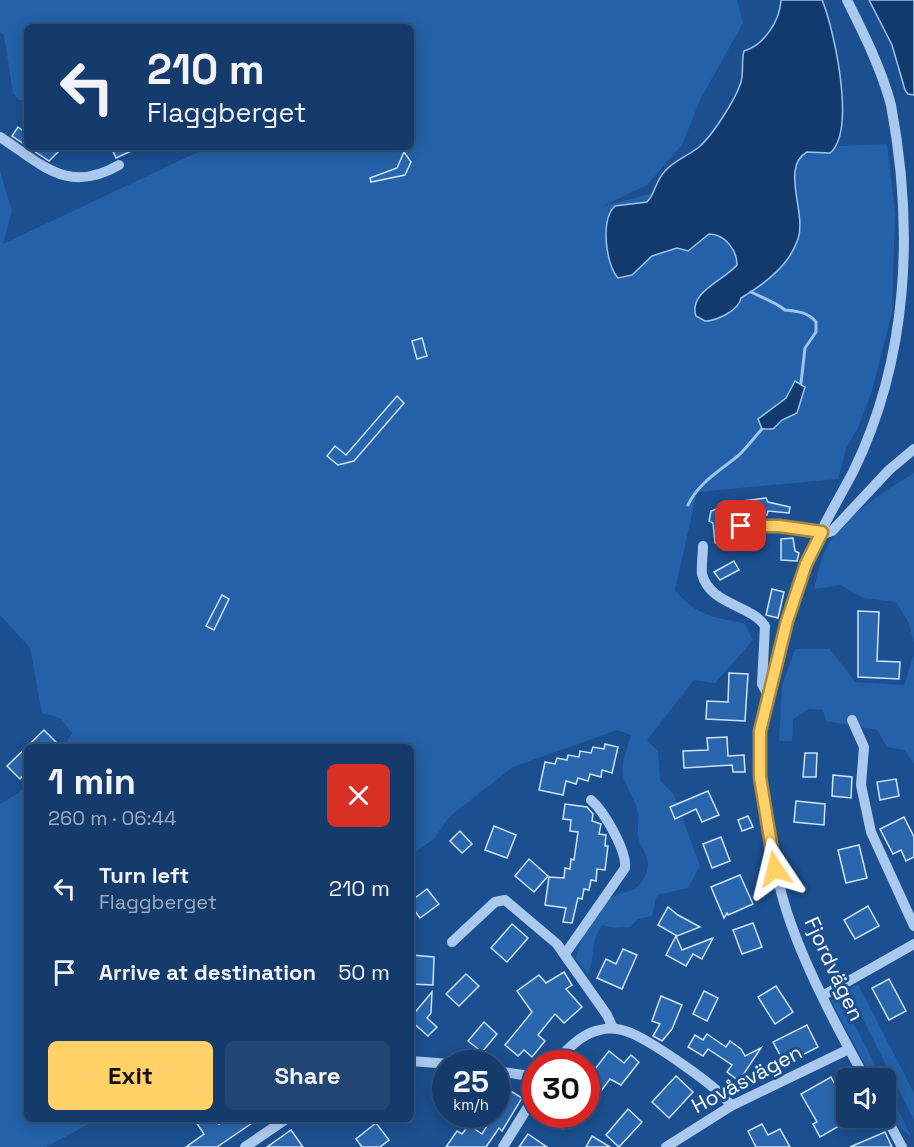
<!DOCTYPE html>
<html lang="en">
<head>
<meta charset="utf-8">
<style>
	:root { --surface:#143b6b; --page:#214673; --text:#f1f3f6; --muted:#9dadc1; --line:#33557e; --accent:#ffd166 }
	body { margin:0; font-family:"Space Grotesk",sans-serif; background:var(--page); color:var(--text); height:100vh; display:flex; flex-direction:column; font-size:22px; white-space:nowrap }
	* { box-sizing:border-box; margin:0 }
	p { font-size:20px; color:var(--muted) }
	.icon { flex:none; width:33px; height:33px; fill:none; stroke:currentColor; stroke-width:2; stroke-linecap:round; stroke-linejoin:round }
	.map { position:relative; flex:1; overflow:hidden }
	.sheet { position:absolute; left:24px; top:744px; width:390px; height:378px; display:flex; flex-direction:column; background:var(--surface); border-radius:9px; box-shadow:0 3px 15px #0003,0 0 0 2px var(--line) }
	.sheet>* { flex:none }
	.banner { position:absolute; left:24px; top:24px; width:390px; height:126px; border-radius:9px; box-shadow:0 3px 15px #0003,0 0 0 2px var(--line); background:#143b6b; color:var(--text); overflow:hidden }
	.controls { position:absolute; left:836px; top:1068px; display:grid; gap:12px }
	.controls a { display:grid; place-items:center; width:60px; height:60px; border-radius:9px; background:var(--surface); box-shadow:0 3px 15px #0003,0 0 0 2px var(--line); font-size:30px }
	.speed { position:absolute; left:432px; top:1050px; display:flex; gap:12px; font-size:30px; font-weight:700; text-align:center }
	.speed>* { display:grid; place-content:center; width:78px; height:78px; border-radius:50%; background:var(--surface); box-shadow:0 3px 15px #0003,0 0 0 2px var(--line); line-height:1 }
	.speed small { font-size:15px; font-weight:400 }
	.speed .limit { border:9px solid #d22; background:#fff; color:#111 }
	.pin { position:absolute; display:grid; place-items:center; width:51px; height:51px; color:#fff; margin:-26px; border-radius:12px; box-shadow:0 3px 9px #0006 }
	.me { position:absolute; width:66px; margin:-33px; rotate:350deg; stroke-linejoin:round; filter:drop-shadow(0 0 4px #0008) }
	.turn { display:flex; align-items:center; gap:21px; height:126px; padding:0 24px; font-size:27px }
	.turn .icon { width:78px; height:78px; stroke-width:2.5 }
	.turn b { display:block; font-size:42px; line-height:51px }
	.round { display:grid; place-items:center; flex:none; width:63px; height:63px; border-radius:9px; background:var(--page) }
	.summary { display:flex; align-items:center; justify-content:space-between; height:102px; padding:0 24px }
	h1 { font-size:36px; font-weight:700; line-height:45px }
	.primary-button { display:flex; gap:12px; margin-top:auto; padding:12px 24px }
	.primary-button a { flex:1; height:69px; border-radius:9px; background:var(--accent); color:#111; font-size:24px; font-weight:700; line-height:69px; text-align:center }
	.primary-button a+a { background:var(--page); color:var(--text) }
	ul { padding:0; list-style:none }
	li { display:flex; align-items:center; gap:18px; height:84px; padding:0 24px }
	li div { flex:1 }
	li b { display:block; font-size:22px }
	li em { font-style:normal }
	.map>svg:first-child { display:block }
</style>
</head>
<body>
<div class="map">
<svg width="914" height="1147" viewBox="0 0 914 1147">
	<rect width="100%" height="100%" fill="#1b4f8f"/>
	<g fill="#2461a8">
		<path d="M0 0H737L743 23 700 100 682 145 647 185 603 206 840 146 887 144 895 214 892 313 871 394 858 428 847 446 838 479 697 492 675 590C695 615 714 618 744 623L753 640 715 683 694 680 647 740 658 752 660 780 674 795 700 866 688 888 657 895 652 916 638 919 630 927 614 928 602 925C588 947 597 953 588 974L576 959C577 946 595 910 605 902 622 887 638 898 647 871 651 856 641 850 638 837 637 829 639 821 638 813 636 800 628 791 624 779 619 766 628 747 631 735L617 730 513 767 449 817 434 839 411 855V747H64L72 733 60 718 42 713 30 648 0 615V171L12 211 3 244 198 152 197 147H411V27H27V100H19L13 93 4 35 0 32Z"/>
		<path d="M914 473V644L909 623 896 602 863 598 841 585 814 589C818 571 822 552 833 537 849 514 890 487 914 473Z"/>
		<polygon points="795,649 830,649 855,682 904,685 914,655 914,764 904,750 887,747 877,730 826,721 823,710 808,709 793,719 792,741 779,741 782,686"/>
		<polygon points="27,785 27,1119 98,1119 46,1147 0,1147 0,804 17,794"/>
		<polygon points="858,984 914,1093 914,1120 848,990"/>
		<polygon points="839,995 882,1078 872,1078 831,1000"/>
		<path d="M885 1084 911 1136C891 1124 885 1106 885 1084Z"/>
	</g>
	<g fill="#123a6d" stroke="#9cc4f0" stroke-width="1.5">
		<path d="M781 0H822L824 5C835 35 856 132 830 153L807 152C780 167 807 213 798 239 789 266 764 284 741 298 739 310 717 321 705 321L696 316C688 292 725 280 737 265 737 250 725 234 709 234L688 251 677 248 652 256 632 275 618 278C606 265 600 220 615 206L647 202C655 194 655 182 665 171 675 160 688 156 699 147 712 136 736 99 741 82 744 72 741 61 744 51 764 45 780 21 781 0Z"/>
		<polygon points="869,0 914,0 914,95 908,94 905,90 892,45"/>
		<polygon points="795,381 805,387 797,413 782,420 773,429 762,429 758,419 786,398"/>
	</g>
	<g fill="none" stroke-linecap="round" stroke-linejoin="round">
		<g stroke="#9cc4f0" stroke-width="3">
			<path d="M751 292C763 298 775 302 785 310 796 311 808 312 816 322V332L805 348 801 383"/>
			<path d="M688 505C699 482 720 471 739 455 747 447 754 438 762 429"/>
		</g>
	</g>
	<g fill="#2a66ad" stroke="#cfe3fa" stroke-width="1.5">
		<polygon points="18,127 27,134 27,146 12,136"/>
		<polygon points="28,147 63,147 49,161"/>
		<polygon points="111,147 140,147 116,158"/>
		<polygon points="404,152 411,162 405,175 371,182 370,178 397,168"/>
		<polygon points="422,338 427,356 417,359 412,341"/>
		<polygon points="397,396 404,403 354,461 338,465 327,456 335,446 346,455"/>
		<polygon points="766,498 768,502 790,507 789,513 768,511 767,515 747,518 742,506 743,501"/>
		<polygon points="722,507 728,519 722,522 718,543 715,543 713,523 709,521 711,511"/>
		<polygon points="793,538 795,551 799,553 797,561 781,560 781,539"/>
		<polygon points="734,561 739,570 720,580 714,572"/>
		<polygon points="772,589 784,592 778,618 766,615"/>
		<polygon points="222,595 229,599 214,630 206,626"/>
		<polygon points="858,611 879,612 877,661 900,662 899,679 858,677"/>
		<polygon points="729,673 748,674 745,721 706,719 707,701 728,702"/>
		<polygon points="44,730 56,742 52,747 27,747 27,771 20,779 7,766"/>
		<polygon points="727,737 728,756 744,755 745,772 733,772 732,765 684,768 683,751 708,750 707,738"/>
		<polygon points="605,744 618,747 612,773 602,770 601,777 590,774 588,781 578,778 576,784 566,781 563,795 539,790 545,762 555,764 557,758 567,760 568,755 579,757 580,751 591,753 593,747 604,749"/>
		<polygon points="805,753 817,753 816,777 803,777"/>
		<polygon points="833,775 852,777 851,798 832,796"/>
		<polygon points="896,779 899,796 880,800 877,782"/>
		<polygon points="708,791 719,815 702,822 696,809 675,819 670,807"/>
		<polygon points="796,801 825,804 824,825 794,822"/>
		<polygon points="565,804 587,807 593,814 592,821 601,824 599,834 606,835 605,846 608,846 605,870 597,869 596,881 591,880 589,890 584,889 582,899 578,898 572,923 563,922 566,908 545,905 549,877 564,878 565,868 570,869 571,859 574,860 578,832 570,831 571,820 563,819"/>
		<polygon points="748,816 753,827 742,831 738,820"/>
		<polygon points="904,817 914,837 914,857 906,861 901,850 893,854 880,829"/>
		<polygon points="494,826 516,835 507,858 485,850"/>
		<polygon points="460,831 472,844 462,853 450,841"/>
		<polygon points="721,837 730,861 712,868 703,844"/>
		<polygon points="859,845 867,878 846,883 838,850"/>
		<polygon points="529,859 548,876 534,892 515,876"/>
		<polygon points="740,875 753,904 728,915 727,913 724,918 711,887"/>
		<polygon points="427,889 439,904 420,918 411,906 411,901"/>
		<polygon points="868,906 879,926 855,939 844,920"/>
		<polygon points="668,907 678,915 700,927 677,936 658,925"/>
		<polygon points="753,923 762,947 742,954 733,930"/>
		<polygon points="512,924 528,938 507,962 491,948"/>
		<polygon points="676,936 682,950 713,938 702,959 693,954 686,966 666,955"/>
		<polygon points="623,949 637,955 622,989 597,978 606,959 616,964"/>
		<polygon points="412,955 434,957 433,985 411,984"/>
		<polygon points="564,972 572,985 566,989 582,1007 564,1023 555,1014 538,1035 545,1041 532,1057 524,1050 518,1056 505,1045 532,1012 517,991 539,975 546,983"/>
		<polygon points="466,974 479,986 459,1006 446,994"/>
		<polygon points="889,979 906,1011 889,1020 872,988"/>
		<polygon points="776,986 793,1012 775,1024 758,997"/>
		<polygon points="704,991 718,998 707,1021 693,1014"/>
		<polygon points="432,992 431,1013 427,1018 437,1027 428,1036 411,1021 411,1017"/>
		<polygon points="661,996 682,1005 672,1029 662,1041 653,1036 660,1024 652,1021"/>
		<polygon points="484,1022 497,1034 482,1052 468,1041"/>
		<polygon points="807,1025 818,1047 785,1064 773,1042"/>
		<polygon points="707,1034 726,1047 730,1041 741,1049 745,1056 761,1048 739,1081 727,1072 732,1065 708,1049 703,1056 688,1047 695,1035 703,1040"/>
		<polygon points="609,1051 624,1063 631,1055 639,1062 621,1085 610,1079 601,1091 586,1080 586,1070 590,1065 595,1069"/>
		<polygon points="676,1076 693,1092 669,1118 652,1102"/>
		<polygon points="831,1077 839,1092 846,1088 846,1122 820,1137 813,1124 817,1122 801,1094"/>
		<polygon points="509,1090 522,1098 502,1131 499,1128 486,1147 446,1147 457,1131 462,1134 469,1125 482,1134"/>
		<polygon points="628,1109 642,1122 619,1147 606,1135"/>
		<polygon points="541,1114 572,1114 563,1129"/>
		<polygon points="194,1119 216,1119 219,1124 227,1119 258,1119 217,1147 186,1147 204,1134"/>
		<polygon points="376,1123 389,1140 380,1147 362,1147 356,1139"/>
		<polygon points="762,1124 768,1135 780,1129 790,1147 756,1147 748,1131"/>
		<polygon points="291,1130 303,1147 267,1147"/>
		<polygon points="885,1132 892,1147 850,1147"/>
		<polygon points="528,1134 547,1147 519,1147"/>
		<polygon points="592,1136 610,1147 586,1147"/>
	</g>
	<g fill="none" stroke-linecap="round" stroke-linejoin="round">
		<g stroke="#a9c9ee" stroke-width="10">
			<path d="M847 0C864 34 881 68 891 105 914 228 909 358 853 472 837 502 819 532 806 563 790 600 783 640 774 679 767 709 758 729 759 762 759 780 763 796 765 813 771 851 778 888 791 924 809 975 839 1031 865 1078"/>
			<path d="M0 137C42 164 67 195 119 165"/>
			<polyline points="740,526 779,526 826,533 832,531 889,470 914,449"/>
			<path d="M703 546C703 555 701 566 702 574 710 605 750 604 765 626L762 684 768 695"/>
			<polyline points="852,720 864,747 861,785 871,832 914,926"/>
			<polyline points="452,942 495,902 505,900 557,944 607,1015 613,1028"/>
			<path d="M565 954 625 868C627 851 604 811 591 800"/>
			<polyline points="824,995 914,944"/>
			<polyline points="411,1061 450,1064"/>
			<path d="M551 1064C567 1052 579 1034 600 1030 610 1027 621 1029 631 1033 652 1042 721 1088 731 1106"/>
			<polyline points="496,1071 523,1075 536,1074"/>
			<polyline points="885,1115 902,1147"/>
			<polyline points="245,1147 286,1119"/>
			<polyline points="503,1147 536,1094"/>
			<polyline points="666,1147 731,1106 849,1049"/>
		</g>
	</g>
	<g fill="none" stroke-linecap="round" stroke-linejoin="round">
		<defs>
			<polyline id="route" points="741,526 779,526 822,532 806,564 787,621 760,731 760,777 775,869"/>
		</defs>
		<use href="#route" stroke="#a68842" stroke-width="15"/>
		<use href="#route" stroke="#ffd166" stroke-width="10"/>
	</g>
	<g text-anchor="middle" stroke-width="6" stroke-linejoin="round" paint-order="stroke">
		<g font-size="21" fill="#fff" stroke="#1b4f8f">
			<text transform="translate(834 969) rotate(65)" y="7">Fjordvägen</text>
			<text transform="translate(747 1079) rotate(-28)" y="7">Hovåsvägen</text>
		</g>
	</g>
</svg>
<div class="controls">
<a><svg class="icon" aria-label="sound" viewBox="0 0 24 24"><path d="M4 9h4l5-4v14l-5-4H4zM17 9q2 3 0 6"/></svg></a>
</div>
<div class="speed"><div>25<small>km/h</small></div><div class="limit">30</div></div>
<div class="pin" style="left:741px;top:526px;background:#d93025"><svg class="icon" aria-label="arrive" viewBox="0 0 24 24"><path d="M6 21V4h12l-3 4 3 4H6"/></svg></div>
<svg class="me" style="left:775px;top:869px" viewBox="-20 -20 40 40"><path d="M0-17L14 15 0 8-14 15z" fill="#ffd166" stroke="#fff" stroke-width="4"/></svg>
<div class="banner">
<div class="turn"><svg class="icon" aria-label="left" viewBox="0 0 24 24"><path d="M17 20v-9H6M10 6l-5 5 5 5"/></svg><div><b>210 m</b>Flaggberget</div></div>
</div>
<section class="sheet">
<div class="summary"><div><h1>1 min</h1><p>260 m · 06:44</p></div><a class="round" style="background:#d93025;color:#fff"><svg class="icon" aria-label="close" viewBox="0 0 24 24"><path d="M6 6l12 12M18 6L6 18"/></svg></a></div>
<ul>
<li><svg class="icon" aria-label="left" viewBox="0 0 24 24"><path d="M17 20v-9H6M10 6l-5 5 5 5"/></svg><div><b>Turn left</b><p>Flaggberget</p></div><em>210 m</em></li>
<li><svg class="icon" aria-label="arrive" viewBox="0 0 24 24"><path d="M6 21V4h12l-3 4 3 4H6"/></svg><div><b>Arrive at destination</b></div><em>50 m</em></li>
</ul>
<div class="primary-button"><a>Exit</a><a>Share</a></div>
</section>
</div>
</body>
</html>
